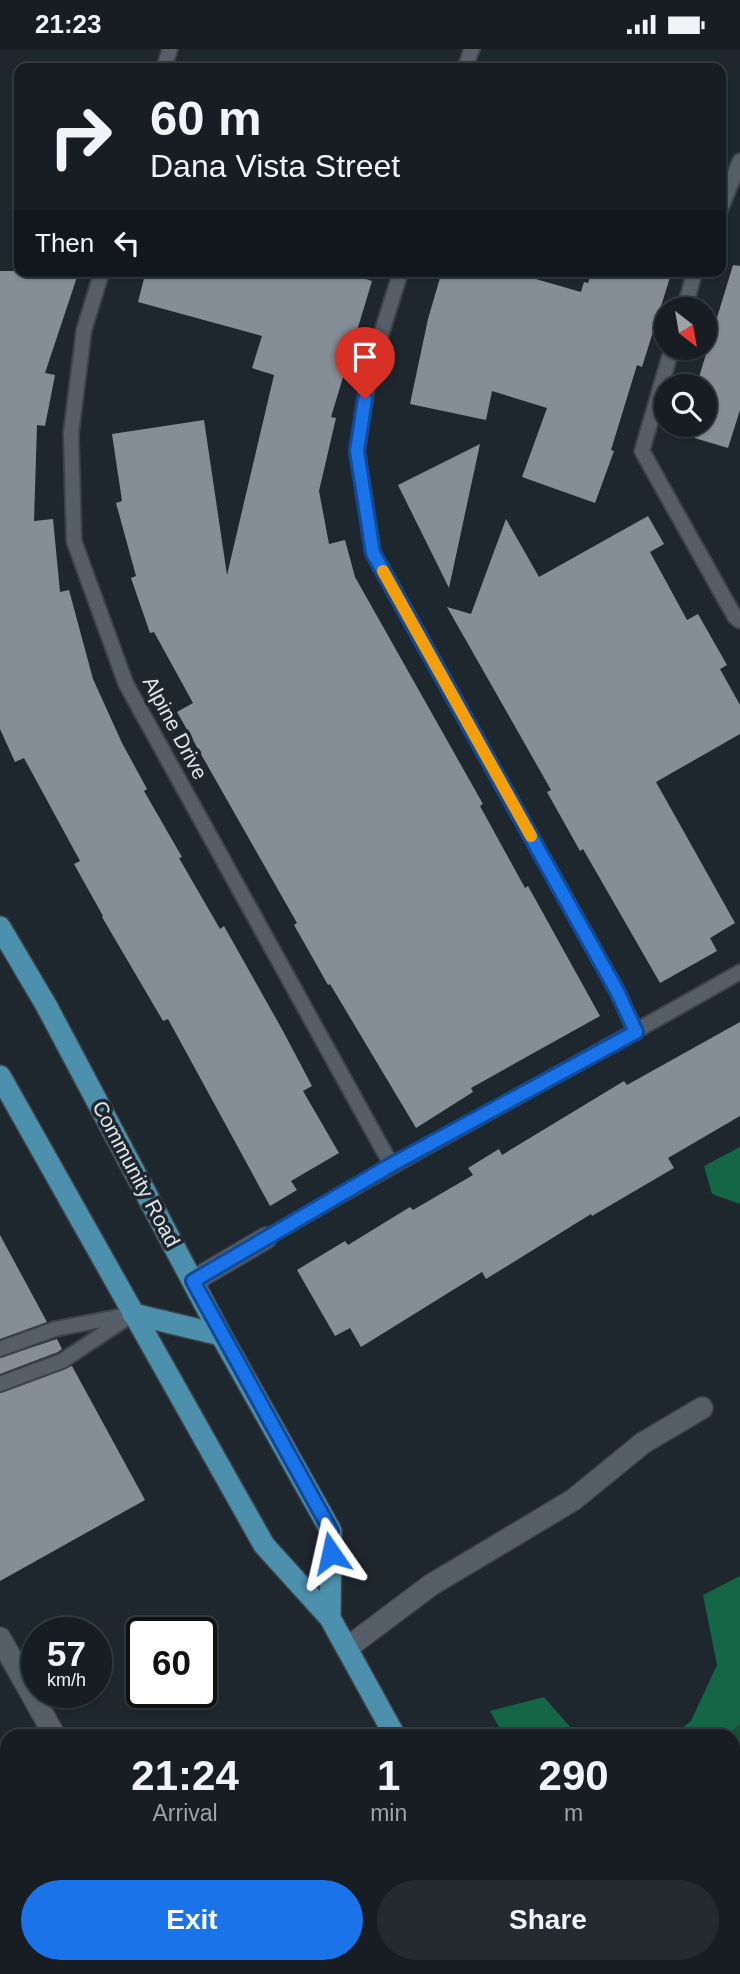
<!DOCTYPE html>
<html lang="en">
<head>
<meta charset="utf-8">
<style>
	:root { --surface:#171d22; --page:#242a2f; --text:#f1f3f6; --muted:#9ea2a5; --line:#363b40; --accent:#1a73e8 }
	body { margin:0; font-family:Arial,sans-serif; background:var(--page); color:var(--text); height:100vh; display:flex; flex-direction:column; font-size:26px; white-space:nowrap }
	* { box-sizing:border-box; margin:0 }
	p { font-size:23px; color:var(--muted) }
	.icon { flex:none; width:38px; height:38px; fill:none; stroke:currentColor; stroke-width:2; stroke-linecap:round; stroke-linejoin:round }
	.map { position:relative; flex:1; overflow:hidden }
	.details { position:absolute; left:0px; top:1680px; width:740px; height:245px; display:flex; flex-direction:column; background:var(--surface); border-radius:21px 21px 0 0; box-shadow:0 2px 5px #0004,0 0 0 2px var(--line) }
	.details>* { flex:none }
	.banner { position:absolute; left:14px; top:14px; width:712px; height:214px; border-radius:14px; box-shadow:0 2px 5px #0004,0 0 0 2px var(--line); background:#171d22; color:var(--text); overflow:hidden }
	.needle { width:46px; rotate:149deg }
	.buttons { position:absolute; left:654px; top:248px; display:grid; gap:14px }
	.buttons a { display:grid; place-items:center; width:63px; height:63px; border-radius:50%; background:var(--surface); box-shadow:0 2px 5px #0004,0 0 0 2px var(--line); font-size:35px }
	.speed { position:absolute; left:21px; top:1568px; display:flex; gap:14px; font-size:35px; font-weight:700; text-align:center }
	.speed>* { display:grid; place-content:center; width:91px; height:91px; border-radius:50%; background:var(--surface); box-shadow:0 2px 5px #0004,0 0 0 2px var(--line); line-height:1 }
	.speed small { font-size:18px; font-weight:400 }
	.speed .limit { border:4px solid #111; border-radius:10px; background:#fff; color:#111 }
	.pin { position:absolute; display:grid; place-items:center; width:60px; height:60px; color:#fff; margin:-72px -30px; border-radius:50% 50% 50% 0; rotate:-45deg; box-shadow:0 0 7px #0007 }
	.pin .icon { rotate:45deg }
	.me { position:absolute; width:77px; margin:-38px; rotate:349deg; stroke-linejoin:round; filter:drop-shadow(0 0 5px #0008) }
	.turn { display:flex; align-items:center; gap:24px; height:147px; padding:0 21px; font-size:32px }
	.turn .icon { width:91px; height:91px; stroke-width:2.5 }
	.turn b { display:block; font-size:49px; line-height:60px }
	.then { display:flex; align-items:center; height:66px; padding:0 21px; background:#0003; gap:14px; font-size:26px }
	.eta { display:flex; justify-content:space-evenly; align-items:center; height:119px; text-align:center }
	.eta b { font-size:42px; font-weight:800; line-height:49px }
	.primary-button { display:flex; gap:14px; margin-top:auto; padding:14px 21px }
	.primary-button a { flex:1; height:80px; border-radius:42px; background:var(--accent); color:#fff; font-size:28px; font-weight:800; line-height:80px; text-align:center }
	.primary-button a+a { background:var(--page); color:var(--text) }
	.status { display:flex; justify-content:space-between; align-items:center; height:49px; padding:0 35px; background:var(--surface); direction:ltr }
	.status svg { height:19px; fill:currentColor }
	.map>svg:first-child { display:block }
</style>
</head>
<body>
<div class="status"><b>21:23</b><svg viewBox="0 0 49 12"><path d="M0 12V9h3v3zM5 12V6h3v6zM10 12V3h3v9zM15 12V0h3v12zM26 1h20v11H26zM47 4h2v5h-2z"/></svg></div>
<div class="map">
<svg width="740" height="1925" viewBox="0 0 740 1925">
	<rect width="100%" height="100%" fill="#1f272e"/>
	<g fill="#164f38">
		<polygon points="740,1674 740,1826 733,1830 733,1687 728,1687"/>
		<polygon points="326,1918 445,1918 449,1925 315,1925"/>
	</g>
	<g fill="#156547">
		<polygon points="740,1098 740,1155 712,1145 704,1117"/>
		<polygon points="740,1527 740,1674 728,1687 672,1687 691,1672 717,1616 703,1546"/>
		<polygon points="544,1648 578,1687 504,1687 490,1662"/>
		<polygon points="201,1918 326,1918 315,1925 190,1925"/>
	</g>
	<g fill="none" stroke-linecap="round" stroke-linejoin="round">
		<g stroke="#1f464b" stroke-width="10">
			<polyline points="733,1733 740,1727"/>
			<polyline points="390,1925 403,1918"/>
		</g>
	</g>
	<g fill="#858e97">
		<polygon points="733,216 740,217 740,361 728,399 681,385 684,376 705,376 705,338 696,338"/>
		<polygon points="0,222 79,222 45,324 55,326 45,377 37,376 34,472 53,470 60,543 69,541 93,630 122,694 147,740 144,742 182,808 179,809 220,880 224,877 283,982 312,1037 303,1042 339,1104 291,1132 297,1141 270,1157 168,970 163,972 102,868 103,867 74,815 80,812 24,709 15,713 0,680"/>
		<polygon points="146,222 341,222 372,232 331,368 336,369 319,442 329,495 345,491 355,528 483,755 480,757 525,839 528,837 600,967 471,1039 473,1043 416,1079 330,935 328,936 294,876 297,874 177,663 193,654 154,583 150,584 131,529 136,527 116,454 122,452 112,385 204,371 227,526 274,326 252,319 262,287 138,253"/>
		<polygon points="442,222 508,222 581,243 584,233 588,234 592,222 672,222 642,318 637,316 611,401 614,402 595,454 522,428 547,359 492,342 486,371 410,355 428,270"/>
		<polygon points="480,395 449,539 398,436"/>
		<polygon points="648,467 664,495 650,503 687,571 698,565 727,616 720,620 740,656 740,685 656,733 735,874 710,889 717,902 660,934 583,800 580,802 547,743 551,741 447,558 471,565 506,470 539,528"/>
		<polygon points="740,973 740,1067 668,1109 674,1119 592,1167 591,1165 486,1230 482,1223 361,1298 350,1279 335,1287 297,1221 345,1192 348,1196 410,1158 413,1161 473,1126 468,1119 499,1100 502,1106 624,1032 627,1036"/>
		<polygon points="0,1186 47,1273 0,1290"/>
		<polygon points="57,1290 62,1300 58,1303 0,1325 0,1309"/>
		<polygon points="72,1317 145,1451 0,1532 0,1344"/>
	</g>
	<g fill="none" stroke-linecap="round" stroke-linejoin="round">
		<defs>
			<g id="lane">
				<polyline points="164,19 170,0"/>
				<polyline points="465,19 472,0"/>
				<polyline points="721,159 740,112"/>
				<polyline points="102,222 84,281 71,384 74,492 126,635 392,1117"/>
				<polyline points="401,222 369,324 357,402 373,504 617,942 636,983"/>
				<polyline points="684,261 695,222"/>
				<polyline points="672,299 642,402 735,568 740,572"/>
				<path d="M266 1189C423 1098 583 1013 740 923"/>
				<polyline points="0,1300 55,1280 128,1266"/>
				<polyline points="0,1335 62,1312 133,1265"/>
			</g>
			<g id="street">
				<polyline points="193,1232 266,1189"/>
				<polyline points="0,1589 55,1687"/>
				<polyline points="347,1599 431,1536 573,1451 643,1394 702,1359"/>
				<polyline points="0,1837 7,1831"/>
			</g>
			<g id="primary">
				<polyline points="0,878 46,956 221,1286 331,1482 330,1569"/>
				<polyline points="0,1027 264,1496 330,1569 395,1687"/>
				<polyline points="133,1265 221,1286"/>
				<polyline points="522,1918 526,1925"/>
			</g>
		</defs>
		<use href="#lane" stroke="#3d4349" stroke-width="18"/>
		<use href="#street" stroke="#3d4349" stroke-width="24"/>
		<use href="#primary" stroke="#3d4349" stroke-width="24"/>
		<use href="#lane" stroke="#565f67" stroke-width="14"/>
		<use href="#street" stroke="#565f67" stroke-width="21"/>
		<use href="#primary" stroke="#4d90ad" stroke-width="21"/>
	</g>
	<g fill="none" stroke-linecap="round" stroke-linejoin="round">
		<defs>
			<polyline id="route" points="331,1504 331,1482 193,1232 391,1116 636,983 617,942 373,504 357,402 365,350"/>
		</defs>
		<use href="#route" stroke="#114b97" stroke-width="18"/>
		<use href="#route" stroke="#1a73e8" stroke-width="12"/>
		<polyline stroke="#f59e0b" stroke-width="12" points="383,522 531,787"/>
	</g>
	<g text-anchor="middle" stroke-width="7" stroke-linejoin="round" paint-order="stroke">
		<g font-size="21" fill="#e0e5ea" stroke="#1f272e">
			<text transform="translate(175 679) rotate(62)" y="7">Alpine Drive</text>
			<text transform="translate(136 1125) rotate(62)" y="7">Community Road</text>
		</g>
	</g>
</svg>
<div class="buttons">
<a><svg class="needle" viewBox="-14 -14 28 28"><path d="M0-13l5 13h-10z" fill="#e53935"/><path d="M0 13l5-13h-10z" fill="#9ea2a5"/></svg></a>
<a><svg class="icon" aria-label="search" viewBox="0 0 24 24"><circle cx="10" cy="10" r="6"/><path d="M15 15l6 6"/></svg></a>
</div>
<div class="speed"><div>57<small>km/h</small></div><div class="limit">60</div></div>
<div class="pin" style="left:365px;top:350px;background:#d93025"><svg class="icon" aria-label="arrive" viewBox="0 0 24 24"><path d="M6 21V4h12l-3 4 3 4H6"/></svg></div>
<svg class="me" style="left:331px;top:1504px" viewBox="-20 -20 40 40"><path d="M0-17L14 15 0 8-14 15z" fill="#1a73e8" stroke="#fff" stroke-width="4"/></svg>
<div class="banner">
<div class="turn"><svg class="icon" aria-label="right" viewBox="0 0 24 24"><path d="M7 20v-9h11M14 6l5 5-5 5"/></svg><div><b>60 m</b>Dana Vista Street</div></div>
<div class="then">Then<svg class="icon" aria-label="left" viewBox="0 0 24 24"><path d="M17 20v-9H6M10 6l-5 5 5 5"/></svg></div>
</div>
<section class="details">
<div class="eta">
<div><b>21:24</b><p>Arrival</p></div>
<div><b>1</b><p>min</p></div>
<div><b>290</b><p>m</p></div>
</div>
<div class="primary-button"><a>Exit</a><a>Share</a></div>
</section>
</div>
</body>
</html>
